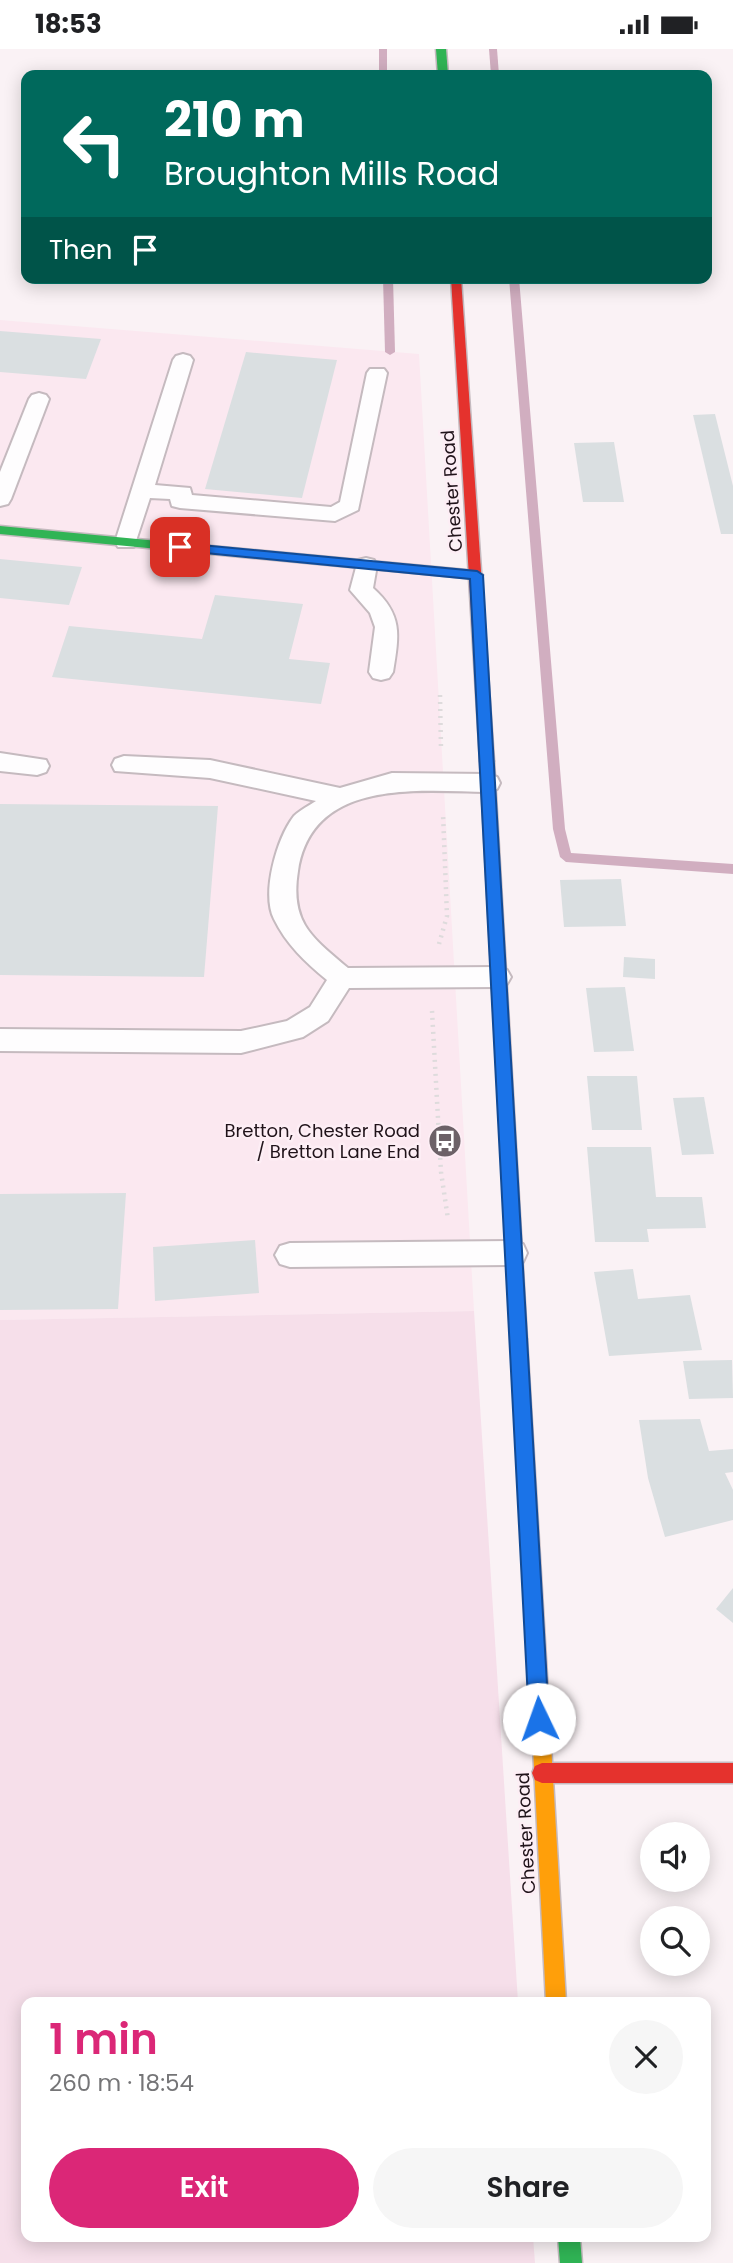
<!DOCTYPE html>
<html lang="en">
<head>
<meta charset="utf-8">
<style>
	:root { --surface:#fff; --page:#f6f6f6; --text:#202124; --muted:#757577; --accent:#db2777 }
	body { margin:0; font-family:Poppins,sans-serif; background:var(--page); color:var(--text); height:100vh; display:flex; flex-direction:column; font-size:26px; white-space:nowrap }
	* { box-sizing:border-box; margin:0 }
	p { font-size:23px; color:var(--muted) }
	.icon { flex:none; width:38px; height:38px; fill:none; stroke:currentColor; stroke-width:2; stroke-linecap:round; stroke-linejoin:round }
	.map { position:relative; flex:1; overflow:hidden }
	.details { position:absolute; left:21px; top:1948px; width:690px; height:245px; display:flex; flex-direction:column; background:var(--surface); border-radius:14px; box-shadow:0 4px 18px #0003 }
	.details>* { flex:none }
	.hud { position:absolute; left:21px; top:21px; width:691px; height:214px; border-radius:14px; box-shadow:0 4px 18px #0003; background:#00695c; color:#fff; overflow:hidden }
	.controls { position:absolute; left:640px; top:1773px; display:grid; gap:14px }
	.controls a { display:grid; place-items:center; width:70px; height:70px; border-radius:50%; background:var(--surface); box-shadow:0 4px 18px #0003; font-size:35px }
	.pin { position:absolute; display:grid; place-items:center; width:60px; height:60px; color:#fff; margin:-30px; border-radius:14px; box-shadow:0 4px 10px #0006 }
	.me { position:absolute; width:77px; margin:-38px; rotate:357deg; stroke-linejoin:round; filter:drop-shadow(0 0 5px #0008) }
	.turn { display:flex; align-items:center; gap:24px; height:147px; padding:0 28px; font-size:32px }
	.turn .icon { width:91px; height:91px; stroke-width:2.5 }
	.turn b { display:block; font-size:49px; line-height:60px }
	.then { display:flex; align-items:center; height:66px; padding:0 28px; background:#0003; gap:14px; font-size:26px }
	.round { display:grid; place-items:center; flex:none; width:74px; height:74px; border-radius:37px; background:var(--page) }
	.overview { display:flex; align-items:center; justify-content:space-between; height:119px; padding:0 28px }
	h1 { font-size:42px; font-weight:600; line-height:52px; color:var(--accent) }
	.primary-button { display:flex; gap:14px; margin-top:auto; padding:14px 28px }
	.primary-button a { flex:1; height:80px; border-radius:42px; background:var(--accent); color:#fff; font-size:28px; font-weight:600; line-height:80px; text-align:center }
	.primary-button a+a { background:var(--page); color:var(--text) }
	.status { display:flex; justify-content:space-between; align-items:center; height:49px; padding:0 35px; background:var(--surface); direction:ltr }
	.status svg { height:19px; fill:currentColor }
	.map>svg:first-child { display:block }
</style>
</head>
<body>
<div class="status"><b>18:53</b><svg viewBox="0 0 49 12"><path d="M0 12V9h3v3zM5 12V6h3v6zM10 12V3h3v9zM15 12V0h3v12zM26 1h20v11H26zM47 4h2v5h-2z"/></svg></div>
<div class="map">
<svg width="733" height="2214" viewBox="0 0 733 2214">
	<rect width="100%" height="100%" fill="#faf2f5"/>
	<polygon fill="#fbe8f0" points="0,271 419,305 474,1262 0,1271"/>
	<polygon fill="#f6dfea" points="474,1262 518,1953 26,1953 26,2188 533,2188 535,2214 0,2214 0,1271"/>
	<g fill="none" stroke-linecap="round" stroke-linejoin="round">
		<g fill="#d1aec0" fill-rule="evenodd">
			<rect x="379" y="0" width="8" height="26"/>
			<polygon points="489,0 497,0 499,26 491,26"/>
			<polygon points="383,229 393,229 395,303 390,306 385,303"/>
			<polygon points="509,229 519,229 565,780 571,804 733,815 733,825 566,813 560,808 553,780"/>
		</g>
	</g>
	<g fill="#dadfe1">
		<polygon points="0,282 101,290 86,330 0,323"/>
		<polygon points="246,303 337,311 302,449 205,440"/>
		<polygon points="715,365 733,437 733,485 721,485 693,366"/>
		<polygon points="614,393 624,453 583,453 574,394"/>
		<polygon points="0,510 82,518 69,556 0,549"/>
		<polygon points="215,546 303,555 289,610 330,614 321,655 52,628 69,577 202,590"/>
		<polygon points="0,755 218,757 204,928 0,926"/>
		<polygon points="621,830 626,877 564,878 560,831"/>
		<polygon points="624,908 655,910 655,930 623,928"/>
		<polygon points="625,938 634,1002 594,1003 586,939"/>
		<polygon points="587,1027 637,1027 642,1081 592,1081"/>
		<polygon points="704,1048 714,1105 682,1106 673,1049"/>
		<polygon points="587,1098 651,1098 656,1148 702,1148 706,1179 647,1180 649,1193 595,1193"/>
		<polygon points="126,1144 118,1260 0,1261 0,1145"/>
		<polygon points="255,1191 259,1244 155,1252 153,1198"/>
		<polygon points="633,1220 638,1250 690,1246 702,1301 609,1307 594,1223"/>
		<polygon points="732,1311 733,1349 689,1350 683,1312"/>
		<polygon points="700,1370 709,1402 733,1400 733,1423 725,1424 733,1441 733,1471 665,1488 648,1429 639,1371"/>
		<polygon points="733,1539 733,1574 716,1560"/>
	</g>
	<g fill="none" stroke-linecap="round" stroke-linejoin="round">
		<defs>
			<g id="lane">
				<polygon points="183,305 190,307 193,311 155,436 190,439 192,446 331,458 340,453 367,324 370,320 384,320 387,324 358,461 335,472 180,459 172,457 170,450 150,449 134,498 118,498 115,493 173,311 176,307"/>
				<polygon points="39,344 46,346 49,350 11,450 8,455 0,457 0,423 29,350 32,346"/>
				<path d="M366 509 374 511 377 516 373 539C403 566 399 586 393 623L389 629 381 631 373 629 369 623 375 578 370 564 350 541 358 511Z"/>
				<polygon points="0,704 46,711 49,717 46,723 37,726 0,722"/>
				<path d="M124 707 210 711 340 739 392 724 488 725 497 728 500 734 497 740 488 743C418 742 312 729 298 822 290 873 311 888 348 919L498 918 507 921 511 928 507 935 498 938 349 939 328 972 303 988 241 1004 0 1002V980L241 982 287 972 310 958 327 931C306 914 286 895 274 870 261 844 277 789 294 767 300 761 310 756 316 752L210 729 115 722 112 716 115 710Z"/>
				<polygon points="513,1192 523,1195 527,1204 523,1213 513,1216 290,1218 280,1215 275,1206 280,1197 290,1194"/>
			</g>
			<g id="fast">
				<polygon points="436,0 446,0 448,26 438,26"/>
				<polygon points="0,477 477,522 483,526 477,530 0,485"/>
				<polygon points="487,707 494,712 527,1290 525,1295 519,1297 513,1295 511,1290 480,712"/>
				<polygon points="558,2188 580,2188 582,2214 560,2214"/>
			</g>
			<polygon id="slow" points="541,1669 548,1671 550,1678 566,1953 546,1953 532,1678 534,1671"/>
			<g id="jam">
				<polygon points="451,229 461,229 494,712 487,717 480,712"/>
				<polygon points="519,1283 525,1285 527,1290 550,1678 548,1685 541,1687 534,1685 532,1678 511,1290 513,1285"/>
				<polygon points="542,1714 733,1714 733,1734 542,1734 535,1731 532,1724 535,1717"/>
			</g>
		</defs>
		<use href="#lane" stroke="#c5babf" stroke-width="4"/>
		<use href="#fast" stroke="#c5babf" stroke-width="3"/>
		<use href="#slow" stroke="#c5babf" stroke-width="3"/>
		<use href="#jam" stroke="#c5babf" stroke-width="3"/>
		<g stroke="#dedbdc" stroke-width="4.5" stroke-dasharray="2 5" stroke-linecap="butt">
			<polyline points="440,646 441,700"/>
			<polyline points="439,895 447,867 443,765"/>
			<polyline points="432,962 441,1123 448,1170"/>
		</g>
		<use href="#lane" fill="#fefdfe" fill-rule="evenodd"/>
		<use href="#fast" fill="#30b455" fill-rule="evenodd"/>
		<use href="#slow" fill="#ff9f0a" fill-rule="evenodd"/>
		<use href="#jam" fill="#e5322d" fill-rule="evenodd"/>
	</g>
	<polygon fill="#1a73e8" stroke="#114b97" stroke-width="2" points="180,494 477,522 483,526 549,1670 546,1676 539,1679 532,1676 529,1670 470,530 175,501 173,498"/>
	<defs>
		<symbol id="bus-disc" viewBox="-11 -11 22 22"><circle r="9.5" fill="#6c6167" stroke="#fdeef5"/><path d="M-5-6H5V4H4V6H2V4H-2V6H-4V4H-5ZM-3.5-4V0h7V-4ZM-3.5 1.2v1.5H-2V1.2ZM2 1.2v1.5H3.5V1.2Z" fill="#fff"/></symbol>
	</defs>
	<g fill-rule="evenodd">
		<use href="#bus-disc" x="426" y="1073" width="38" height="38"/>
	</g>
	<g text-anchor="middle" stroke-width="5" stroke-linejoin="round" paint-order="stroke">
		<g font-size="18" fill="#20131a" stroke="#fdeef5">
			<text transform="translate(452 442) rotate(-94)" y="6">Chester Road</text>
			<text transform="translate(526 1784) rotate(-93)" y="6">Chester Road</text>
		</g>
		<g font-size="18" fill="#20131a" stroke="#fdeef5" text-anchor="end">
			<text x="420" y="1088">Bretton, Chester Road<tspan x="420" dy="21">/ Bretton Lane End</tspan></text>
		</g>
	</g>
</svg>
<div class="controls">
<a><svg class="icon" aria-label="sound" viewBox="0 0 24 24"><path d="M4 9h4l5-4v14l-5-4H4zM17 9q2 3 0 6"/></svg></a>
<a><svg class="icon" aria-label="search" viewBox="0 0 24 24"><circle cx="10" cy="10" r="6"/><path d="M15 15l6 6"/></svg></a>
</div>
<div class="pin" style="left:180px;top:498px;background:#d93025"><svg class="icon" aria-label="arrive" viewBox="0 0 24 24"><path d="M6 21V4h12l-3 4 3 4H6"/></svg></div>
<svg class="me" style="left:539px;top:1670px" viewBox="-20 -20 40 40"><circle r="19" fill="#fff"/><path d="M0-13L10 11 0 6-10 11z" fill="#1a73e8"/></svg>
<div class="hud">
<div class="turn"><svg class="icon" aria-label="left" viewBox="0 0 24 24"><path d="M17 20v-9H6M10 6l-5 5 5 5"/></svg><div><b>210 m</b>Broughton Mills Road</div></div>
<div class="then">Then<svg class="icon" aria-label="arrive" viewBox="0 0 24 24"><path d="M6 21V4h12l-3 4 3 4H6"/></svg></div>
</div>
<section class="details">
<div class="overview"><div><h1>1 min</h1><p>260 m · 18:54</p></div><a class="round"><svg class="icon" aria-label="close" viewBox="0 0 24 24"><path d="M6 6l12 12M18 6L6 18"/></svg></a></div>
<div class="primary-button"><a>Exit</a><a>Share</a></div>
</section>
</div>
</body>
</html>
